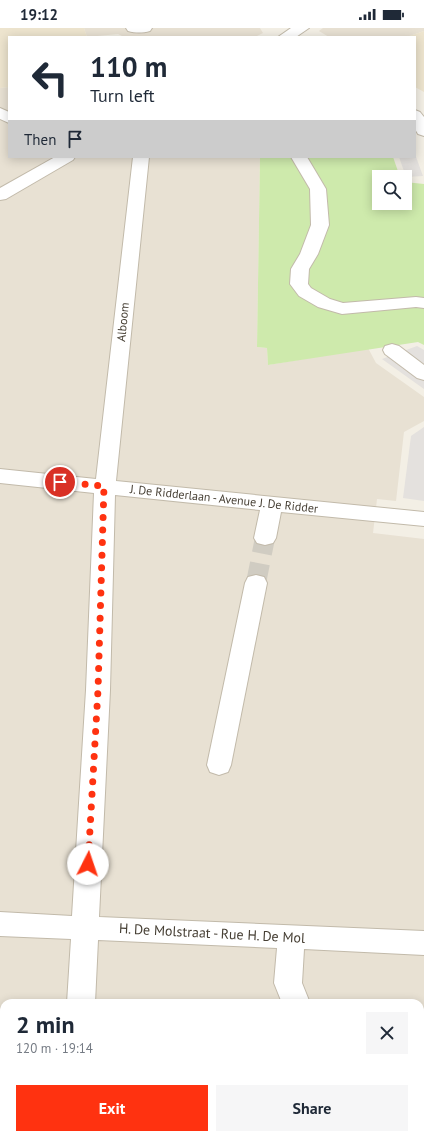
<!DOCTYPE html>
<html lang="en">
<head>
<meta charset="utf-8">
<style>
	:root { --surface:#fff; --page:#f6f6f7; --text:#1f2937; --muted:#747a83; --accent:#ff3210 }
	body { margin:0; font-family:"PT Sans",sans-serif; background:var(--page); color:var(--text); height:100vh; display:flex; flex-direction:column; font-size:15px; white-space:nowrap }
	* { box-sizing:border-box; margin:0 }
	p { font-size:13px; color:var(--muted) }
	.icon { flex:none; width:22px; height:22px; fill:none; stroke:currentColor; stroke-width:2; stroke-linecap:round; stroke-linejoin:round }
	.map { position:relative; flex:1; overflow:hidden }
	.sheet { position:absolute; left:0px; top:971px; width:424px; height:140px; display:flex; flex-direction:column; background:var(--surface); border-radius:12px 12px 0 0; box-shadow:0 2px 10px #0003 }
	.sheet>* { flex:none }
	.banner { position:absolute; left:8px; top:8px; width:408px; height:122px; border-radius:0px; box-shadow:0 2px 10px #0003; background:#fff; color:var(--text); overflow:hidden }
	.tools { position:absolute; left:372px; top:142px; display:grid; gap:8px }
	.tools a { display:grid; place-items:center; width:40px; height:40px; border-radius:0px; background:var(--surface); box-shadow:0 2px 10px #0003; font-size:20px }
	.pin { position:absolute; display:grid; place-items:center; width:34px; height:34px; color:#fff; margin:-17px; border:2px solid #fff; border-radius:50%; box-shadow:0 1px 4px #0007 }
	.me { position:absolute; width:44px; margin:-22px; rotate:4deg; stroke-linejoin:round; filter:drop-shadow(0 0 3px #0008) }
	.turn { display:flex; align-items:center; gap:14px; height:84px; padding:0 16px; font-size:18px }
	.turn .icon { width:52px; height:52px; stroke-width:2.5 }
	.turn b { display:block; font-size:28px; line-height:34px }
	.then { display:flex; align-items:center; height:38px; padding:0 16px; background:#0003; gap:8px; font-size:15px }
	.round { display:grid; place-items:center; flex:none; width:42px; height:42px; border-radius:0px; background:var(--page) }
	.summary { display:flex; align-items:center; justify-content:space-between; height:68px; padding:0 16px }
	h1 { font-size:24px; font-weight:800; line-height:30px }
	.button { display:flex; gap:8px; margin-top:auto; padding:8px 16px }
	.button a { flex:1; height:46px; border-radius:0px; background:var(--accent); color:#fff; font-size:16px; font-weight:800; line-height:46px; text-align:center }
	.button a+a { background:var(--page); color:var(--text) }
	.status { display:flex; justify-content:space-between; align-items:center; height:28px; padding:0 20px; background:var(--surface); direction:ltr }
	.status svg { height:11px; fill:currentColor }
	.map>svg:first-child { display:block }
</style>
</head>
<body>
<div class="status"><b>19:12</b><svg viewBox="0 0 49 12"><path d="M0 12V9h3v3zM5 12V6h3v6zM10 12V3h3v9zM15 12V0h3v12zM26 1h20v11H26zM47 4h2v5h-2z"/></svg></div>
<div class="map">
<svg width="424" height="1111" viewBox="0 0 424 1111">
	<rect width="100%" height="100%" fill="#f3efe5"/>
	<g fill="#e8e1d3" fill-rule="evenodd">
		<polygon points="84,0 260,0 263,5 255,9 124,9 118,6 87,9"/>
		<polygon points="323,0 424,0 424,3 407,9 329,9 319,3"/>
		<path d="M9 59V129H260L257 319 267 320 268 337 368 320 376 335 424 369V393L404 404 396 473 377 471 373 505 424 511V1111H0V60ZM4 975H420V1107H4Z"/>
	</g>
	<g fill="#ede4ce">
		<polygon points="0,0 84,0 87,9 9,9 9,59 0,60"/>
		<polygon points="424,3 424,64 415,59 415,9 407,9"/>
	</g>
	<polygon fill="#ceeaac" points="260,129 393,129 400,149 379,149 379,175 405,175 405,154 424,156 424,317 418,314 268,337 267,320 257,319"/>
	<g fill="#e4e1de">
		<polygon points="415,126 423,148 406,149 399,129 415,129"/>
		<polygon points="417,318 424,322 424,361 382,331"/>
		<polygon points="424,399 424,473 403,470 411,408"/>
	</g>
	<g fill="none" stroke-linecap="round" stroke-linejoin="round">
		<polyline stroke="#d0ccc2" stroke-width="20" stroke-dasharray="20 10" stroke-linecap="butt" points="256,555 265,510"/>
		<defs>
			<g id="minor">
				<path d="M126 0H152L150 3C143 5 135 5 128 3Z"/>
				<polygon points="291,0 309,0 296,9 278,9"/>
				<polygon points="0,80 9,84 9,95 0,91"/>
				<polygon points="415,82 420,84 424,89 424,108 418,106 415,101"/>
				<polygon points="55,129 75,129 73,132 6,171 0,172 0,160"/>
				<polygon points="133,129 149,129 116,453 424,484 424,498 281,484 276,510 273,515 265,517 257,515 254,510 260,482 115,467 110,662 99,889 424,903 424,927 304,921 302,955 310,975 282,975 274,955 277,920 98,912 95,975 67,975 71,911 0,908 0,884 72,888 86,662 94,465 0,455 0,441 96,451"/>
				<polygon points="291,129 307,129 326,161 329,197 318,226 309,241 308,256 311,260 330,271 343,275 416,269 424,270 424,280 416,279 342,286 318,279 299,268 290,256 291,241 300,226 311,197 310,161"/>
				<polygon points="392,316 399,318 424,337 424,352 417,350 385,326 383,322 385,318"/>
				<polygon points="256,547 264,549 267,555 231,737 228,744 219,747 210,744 207,737 245,555 248,549"/>
				<rect x="60" y="1107" width="30" height="4"/>
				<polygon points="272,1107 302,1107 300,1111 272,1111"/>
			</g>
		</defs>
		<use href="#minor" stroke="#c2baaa" stroke-width="2"/>
		<use href="#minor" fill="#fff" fill-rule="evenodd"/>
	</g>
	<g fill="none" stroke-linecap="round" stroke-linejoin="round">
		<polyline stroke="#ff3210" stroke-width="7" stroke-dasharray="0 12.6" points="60,454 104,458 98,662 88,836"/>
	</g>
	<g text-anchor="middle" stroke-width="3" stroke-linejoin="round" paint-order="stroke">
		<g font-size="12" fill="#463f34" stroke="#fff">
			<text transform="translate(123 294) rotate(-84)" y="4">Alboom</text>
			<text transform="translate(224 471) rotate(6)" y="4">J. De Ridderlaan - Avenue J. De Ridder</text>
		</g>
		<g font-size="14" fill="#463f34" stroke="#fff">
			<text transform="translate(212 905) rotate(3)" y="5">H. De Molstraat - Rue H. De Mol</text>
		</g>
	</g>
</svg>
<div class="tools">
<a><svg class="icon" aria-label="search" viewBox="0 0 24 24"><circle cx="10" cy="10" r="6"/><path d="M15 15l6 6"/></svg></a>
</div>
<div class="pin" style="left:60px;top:454px;background:#d93025"><svg class="icon" aria-label="arrive" viewBox="0 0 24 24"><path d="M6 21V4h12l-3 4 3 4H6"/></svg></div>
<svg class="me" style="left:88px;top:836px" viewBox="-20 -20 40 40"><circle r="19" fill="#fff"/><path d="M0-13L10 11 0 6-10 11z" fill="#ff3210"/></svg>
<div class="banner">
<div class="turn"><svg class="icon" aria-label="left" viewBox="0 0 24 24"><path d="M17 20v-9H6M10 6l-5 5 5 5"/></svg><div><b>110 m</b>Turn left</div></div>
<div class="then">Then<svg class="icon" aria-label="arrive" viewBox="0 0 24 24"><path d="M6 21V4h12l-3 4 3 4H6"/></svg></div>
</div>
<section class="sheet">
<div class="summary"><div><h1>2 min</h1><p>120 m · 19:14</p></div><a class="round"><svg class="icon" aria-label="close" viewBox="0 0 24 24"><path d="M6 6l12 12M18 6L6 18"/></svg></a></div>
<div class="button"><a>Exit</a><a>Share</a></div>
</section>
</div>
</body>
</html>
